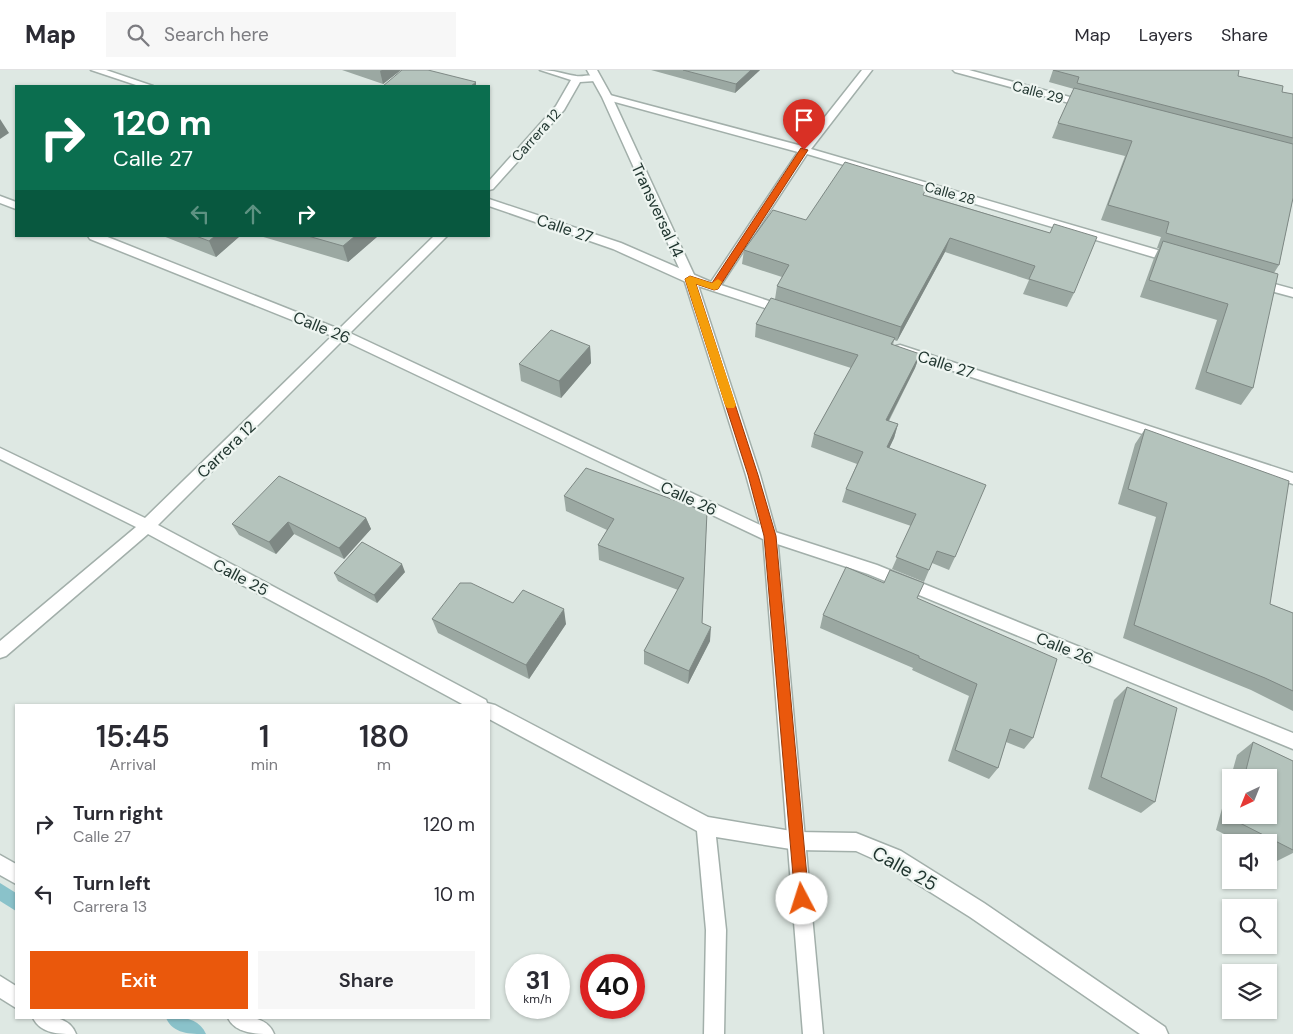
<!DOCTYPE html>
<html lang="en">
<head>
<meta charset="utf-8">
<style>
	:root { --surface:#fff; --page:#f7f7f7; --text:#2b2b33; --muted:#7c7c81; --line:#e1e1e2; --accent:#ea580c }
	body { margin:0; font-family:"DM Sans",sans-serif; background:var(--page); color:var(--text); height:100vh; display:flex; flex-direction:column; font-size:19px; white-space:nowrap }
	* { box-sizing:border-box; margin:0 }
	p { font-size:16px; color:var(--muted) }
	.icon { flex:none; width:28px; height:28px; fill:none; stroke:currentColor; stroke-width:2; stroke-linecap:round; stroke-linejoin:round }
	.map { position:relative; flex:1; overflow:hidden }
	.panel { position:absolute; left:15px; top:634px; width:475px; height:315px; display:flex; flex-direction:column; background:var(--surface); border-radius:0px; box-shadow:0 1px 4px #0004 }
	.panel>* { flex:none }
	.guide { position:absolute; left:15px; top:15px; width:475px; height:152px; border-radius:0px; box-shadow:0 1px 4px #0004; background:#0b6e4f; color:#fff; overflow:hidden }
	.needle { width:32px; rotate:223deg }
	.tools { position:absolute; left:1222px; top:699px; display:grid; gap:10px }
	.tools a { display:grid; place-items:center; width:55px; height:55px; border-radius:0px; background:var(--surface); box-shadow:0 1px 4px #0004; font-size:25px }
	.speed { position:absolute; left:505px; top:884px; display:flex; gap:10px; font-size:25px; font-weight:700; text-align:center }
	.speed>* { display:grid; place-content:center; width:65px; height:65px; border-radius:50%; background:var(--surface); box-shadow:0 1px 4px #0004; line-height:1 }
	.speed small { font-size:12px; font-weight:400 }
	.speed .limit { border:8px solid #d22; background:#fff; color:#111 }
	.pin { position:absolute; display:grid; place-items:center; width:42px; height:42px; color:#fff; margin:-51px -21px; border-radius:50% 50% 50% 0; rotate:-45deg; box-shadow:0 0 5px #0007 }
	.pin .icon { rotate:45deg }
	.me { position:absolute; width:55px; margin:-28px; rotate:355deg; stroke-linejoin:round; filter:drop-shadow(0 0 4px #0008) }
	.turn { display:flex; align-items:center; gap:18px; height:105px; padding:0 15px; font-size:22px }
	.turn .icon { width:65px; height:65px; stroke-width:2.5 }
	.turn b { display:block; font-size:35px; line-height:42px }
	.lanes { display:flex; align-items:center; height:48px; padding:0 15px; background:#0003; justify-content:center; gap:25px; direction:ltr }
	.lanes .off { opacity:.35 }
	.eta { display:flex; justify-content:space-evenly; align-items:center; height:85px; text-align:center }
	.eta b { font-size:30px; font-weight:600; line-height:35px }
	.primary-button { display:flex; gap:10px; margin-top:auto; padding:10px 15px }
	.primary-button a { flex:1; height:58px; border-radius:0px; background:var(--accent); color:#fff; font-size:20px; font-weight:600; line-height:58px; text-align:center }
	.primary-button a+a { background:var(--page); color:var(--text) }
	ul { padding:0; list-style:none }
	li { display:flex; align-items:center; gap:15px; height:70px; padding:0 15px }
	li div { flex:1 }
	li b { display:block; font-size:19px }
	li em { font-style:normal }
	header { display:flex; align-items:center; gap:30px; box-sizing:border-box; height:70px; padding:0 25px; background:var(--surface); border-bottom:1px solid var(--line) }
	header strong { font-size:24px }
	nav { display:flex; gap:28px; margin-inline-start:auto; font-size:18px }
	.search { width:350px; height:45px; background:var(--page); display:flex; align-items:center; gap:12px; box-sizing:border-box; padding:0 18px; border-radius:0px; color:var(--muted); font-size:19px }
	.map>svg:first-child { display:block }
</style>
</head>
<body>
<header>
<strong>Map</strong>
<div class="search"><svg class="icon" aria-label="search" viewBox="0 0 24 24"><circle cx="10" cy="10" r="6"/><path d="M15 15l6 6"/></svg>Search here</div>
<nav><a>Map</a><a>Layers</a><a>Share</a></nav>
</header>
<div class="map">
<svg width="1293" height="964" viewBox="0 0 1293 964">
	<rect width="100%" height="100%" fill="#dee8e3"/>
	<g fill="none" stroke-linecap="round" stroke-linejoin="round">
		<g fill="#8ac2ca" fill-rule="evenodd">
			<polygon points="0,813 16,823 16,841 0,831"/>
			<path d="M166 948C181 946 199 948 206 964 190 964 173 964 166 948Z"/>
		</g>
		<defs>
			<g id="minor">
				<polygon points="91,0 106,0 153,16 139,16"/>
				<path d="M540 0C554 0 563 4 576 6 585 7 593 3 600 8L595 11 580 12 564 40 493 119 489 120V111L556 36 571 10Z"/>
				<polygon points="862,0 872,0 811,79 1178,186 1180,189 1178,192 1170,192 807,84 721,215 790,238 792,241 790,244 786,245 686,212 613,179 489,136 489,129 621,173 711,212 798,82 604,29 604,25 610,25 802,76"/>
				<polygon points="953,0 969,0 1092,33 1093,35 1092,37 1084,37 955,2"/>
				<polygon points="0,126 16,132 16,139 0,133"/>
				<polygon points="88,166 105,166 339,259 434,166 447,166 350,263 775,462 877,495 1293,663 1293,679 868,504 765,470 343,270 158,455 486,630 487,633 495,635 708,747 797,762 856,763 901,781 984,833 1165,957 1168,964 1140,964 970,847 887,795 856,781 797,780 716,767 726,860 724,964 704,964 706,860 697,761 489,649 489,635 464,635 148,464 6,586 0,588 0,571 136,457 0,389 0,378 145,448 332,266 90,169"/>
				<polygon points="1256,209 1293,219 1293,227 1252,216 1250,213"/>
				<polygon points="900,275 1293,403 1293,414 896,282 894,279 896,276"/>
				<polygon points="0,785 16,794 16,814 0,805"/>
				<polygon points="0,906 16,916 16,938 0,928"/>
				<path d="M33 948C50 946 69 946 76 964 59 964 41 964 33 948Z"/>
				<path d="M228 948C245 946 267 946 274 964 257 964 236 964 228 948Z"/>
			</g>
			<polygon id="tertiary" points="587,0 597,0 612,27 696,209 760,405 777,466 823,964 803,964 763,466 746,405 684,209 602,27"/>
		</defs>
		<use href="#minor" stroke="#a2afaa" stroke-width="3"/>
		<use href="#tertiary" stroke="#a2afaa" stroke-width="3"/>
		<use href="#minor" fill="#fff" fill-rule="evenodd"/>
		<use href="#tertiary" fill="#fff" fill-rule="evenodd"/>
	</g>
	<g fill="#9ba8a2" fill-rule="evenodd">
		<polygon points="342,0 401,0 383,14"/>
		<polygon points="651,0 760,0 735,23"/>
		<polygon points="1053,0 1238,6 1282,22 1293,24 1293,128 1279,195 1274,203 1253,318 1241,335 1195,319 1217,250 1140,227 1154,188 1159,178 1157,178 1161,167 1101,150 1125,86 1052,68 1058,53 1074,19 1049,12"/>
		<polygon points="925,125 1050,163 1074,223 1067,237 1023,224 1029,210 945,182 897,271 894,270 893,275 920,284 915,298 889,351 898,354 894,368 889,378 955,487 949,500 932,493 924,512 892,499 911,456 842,432 846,419 857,394 811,377 814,364 851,298 755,267 756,254 775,229 777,216 782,207 742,194 744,180 806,150"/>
		<polygon points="163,166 240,166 216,187"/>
		<polygon points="260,166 378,166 348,192"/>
		<polygon points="590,276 591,293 561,328 521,311 519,294"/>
		<polygon points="1145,359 1270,534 1293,543 1293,641 1251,620 1123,568 1156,447 1118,434 1135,374"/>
		<polygon points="564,426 707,442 702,553 710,571 688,614 644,594 644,581 678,520 599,490 598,475 607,460 566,441"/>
		<polygon points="366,448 371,459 344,489 294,464 276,484 239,465 232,454"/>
		<polygon points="405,502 377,533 338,511 334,503"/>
		<polygon points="917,528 1033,668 1024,679 1006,672 998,698 989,709 948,691 969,626 912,600 913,598 820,558 823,545"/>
		<polygon points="513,533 566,554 529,609 438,563 432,549"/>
		<polygon points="1127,617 1155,732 1141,743 1088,719 1114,630"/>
		<path d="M1253 672 1293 691V783L1277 791 1269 787V772H1240L1216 760 1237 685ZM1231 708H1269V745H1231Z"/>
	</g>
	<g fill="#7e8884">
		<polygon points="382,0 401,0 383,14 380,1"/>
		<polygon points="751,0 760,0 735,23 736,14"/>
		<polygon points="476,12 476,16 471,16"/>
		<polygon points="0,49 9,63 0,69"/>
		<polygon points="215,166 240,166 216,187 209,171"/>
		<polygon points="355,166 378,166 348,192 343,176"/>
		<polygon points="950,168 945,182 897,271 901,257"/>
		<polygon points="590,276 591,293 561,328 559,311"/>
		<polygon points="920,284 915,298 882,363 886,350"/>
		<polygon points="898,354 894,368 883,391 887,377"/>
		<polygon points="366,448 371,459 344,489 339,478"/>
		<polygon points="288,452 294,464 276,484 269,472"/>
		<polygon points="402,494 405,502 377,533 374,525"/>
		<polygon points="564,539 566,554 529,609 526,595"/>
		<polygon points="711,557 710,571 688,614 689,601"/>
	</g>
	<g fill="#b4c3bc" stroke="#7e8884">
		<polygon points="402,0 428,0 476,12 471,16 383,16"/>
		<polygon points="683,0 751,0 736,14"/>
		<polygon points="1053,0 1239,0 1238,6 1283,16 1282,22 1293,24 1293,68 1077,13 1079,7"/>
		<polygon points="1074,18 1293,74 1293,128 1279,195 1166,163 1169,152 1108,135 1132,71 1058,53"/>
		<polygon points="845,92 927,117 923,125 1050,163 1054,154 1097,167 1074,223 1029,209 1035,196 950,168 901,257 777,216 789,195 744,180 773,140 806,150"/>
		<polygon points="196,166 215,166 209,171"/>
		<polygon points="308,166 355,166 343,176"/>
		<polygon points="1163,171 1278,204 1253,318 1206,302 1228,234 1149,210"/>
		<polygon points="771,228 895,268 891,274 920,284 886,350 898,354 887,377 986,415 955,487 937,481 929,500 896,487 916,444 846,419 863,382 814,364 858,285 756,254"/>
		<polygon points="551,260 590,276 559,311 519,294"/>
		<polygon points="1145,359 1289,411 1270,534 1293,543 1293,621 1265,608 1134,555 1167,433 1128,419"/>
		<polygon points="586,398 707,442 702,553 711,557 689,601 644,581 684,508 598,475 614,449 564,426"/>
		<polygon points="279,406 366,448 339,478 288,452 269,472 232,454"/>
		<polygon points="362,472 402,494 374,525 334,503"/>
		<polygon points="846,497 884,513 890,500 924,513 917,528 1057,589 1033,668 1010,659 998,698 955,680 977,614 919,588 919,586 823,545"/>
		<polygon points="460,513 471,513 513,533 523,520 564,539 526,595 432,549"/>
		<polygon points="1127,617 1177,638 1155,732 1101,707"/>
		<polygon points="1253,672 1293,691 1293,780 1232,749 1233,745 1269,745 1269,708 1244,708"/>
	</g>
	<polygon fill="#ea580c" stroke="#983908" points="801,78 808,80 718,219 714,220 696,214 758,405 776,466 809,829 807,834 802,836 797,834 795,829 764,466 748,405 685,209 690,206 712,213"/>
	<polygon fill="#f59e0b" points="690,206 712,213 718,209 722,212 718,219 714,220 696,214 736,335 734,338 727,338 725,335 685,209"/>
	<g text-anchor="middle" stroke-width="4.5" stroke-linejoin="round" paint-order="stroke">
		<g font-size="14" fill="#213630" stroke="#eef5f1">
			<text transform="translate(1038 22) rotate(15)" y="5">Calle 29</text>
			<text transform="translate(536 65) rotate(-48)" y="5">Carrera 12</text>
			<text transform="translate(950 123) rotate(16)" y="5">Calle 28</text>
		</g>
		<g font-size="16" fill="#213630" stroke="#eef5f1">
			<text transform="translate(658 140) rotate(65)" y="6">Transversal 14</text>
			<text transform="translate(565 158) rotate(19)" y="6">Calle 27</text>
			<text transform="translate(322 257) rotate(22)" y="6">Calle 26</text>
			<text transform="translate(946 294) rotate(18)" y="6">Calle 27</text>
			<text transform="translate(226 379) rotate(-44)" y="6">Carrera 12</text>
			<text transform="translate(689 428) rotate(25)" y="6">Calle 26</text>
			<text transform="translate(241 507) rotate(28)" y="6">Calle 25</text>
			<text transform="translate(1065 578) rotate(22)" y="6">Calle 26</text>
		</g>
		<g font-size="19" fill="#213630" stroke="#eef5f1">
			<text transform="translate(905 798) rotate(29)" y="7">Calle 25</text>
		</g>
	</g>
</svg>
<div class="tools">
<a><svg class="needle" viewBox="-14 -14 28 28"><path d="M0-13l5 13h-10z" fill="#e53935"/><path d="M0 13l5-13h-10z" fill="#7c7c81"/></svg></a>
<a><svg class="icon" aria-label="sound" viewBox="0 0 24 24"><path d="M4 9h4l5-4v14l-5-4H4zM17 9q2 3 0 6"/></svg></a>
<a><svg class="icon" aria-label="search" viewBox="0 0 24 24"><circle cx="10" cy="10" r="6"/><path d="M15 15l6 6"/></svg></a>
<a><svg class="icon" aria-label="layers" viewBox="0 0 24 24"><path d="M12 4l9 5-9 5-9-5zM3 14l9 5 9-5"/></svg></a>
</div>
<div class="speed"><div>31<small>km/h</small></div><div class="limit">40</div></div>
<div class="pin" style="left:804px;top:80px;background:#d93025"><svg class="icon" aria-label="arrive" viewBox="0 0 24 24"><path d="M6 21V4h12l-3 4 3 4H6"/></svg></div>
<svg class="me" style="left:802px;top:829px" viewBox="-20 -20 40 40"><circle r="19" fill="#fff"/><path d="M0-13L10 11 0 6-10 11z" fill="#ea580c"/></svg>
<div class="guide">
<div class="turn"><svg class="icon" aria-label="right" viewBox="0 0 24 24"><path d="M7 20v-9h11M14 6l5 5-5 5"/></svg><div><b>120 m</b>Calle 27</div></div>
<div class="lanes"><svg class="icon off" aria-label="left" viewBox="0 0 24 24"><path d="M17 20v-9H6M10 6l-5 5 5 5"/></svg><svg class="icon off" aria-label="ahead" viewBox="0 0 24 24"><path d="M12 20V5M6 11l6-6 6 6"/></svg><svg class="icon" aria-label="right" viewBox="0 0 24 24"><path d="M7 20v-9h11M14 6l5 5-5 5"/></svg></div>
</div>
<section class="panel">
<div class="eta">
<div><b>15:45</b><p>Arrival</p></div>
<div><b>1</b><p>min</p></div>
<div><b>180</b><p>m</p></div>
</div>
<ul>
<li><svg class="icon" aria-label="right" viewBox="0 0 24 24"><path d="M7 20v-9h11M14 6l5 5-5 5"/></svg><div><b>Turn right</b><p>Calle 27</p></div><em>120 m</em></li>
<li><svg class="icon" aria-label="left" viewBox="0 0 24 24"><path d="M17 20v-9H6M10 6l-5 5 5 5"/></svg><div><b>Turn left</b><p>Carrera 13</p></div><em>10 m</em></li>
</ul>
<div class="primary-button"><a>Exit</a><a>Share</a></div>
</section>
</div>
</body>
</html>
